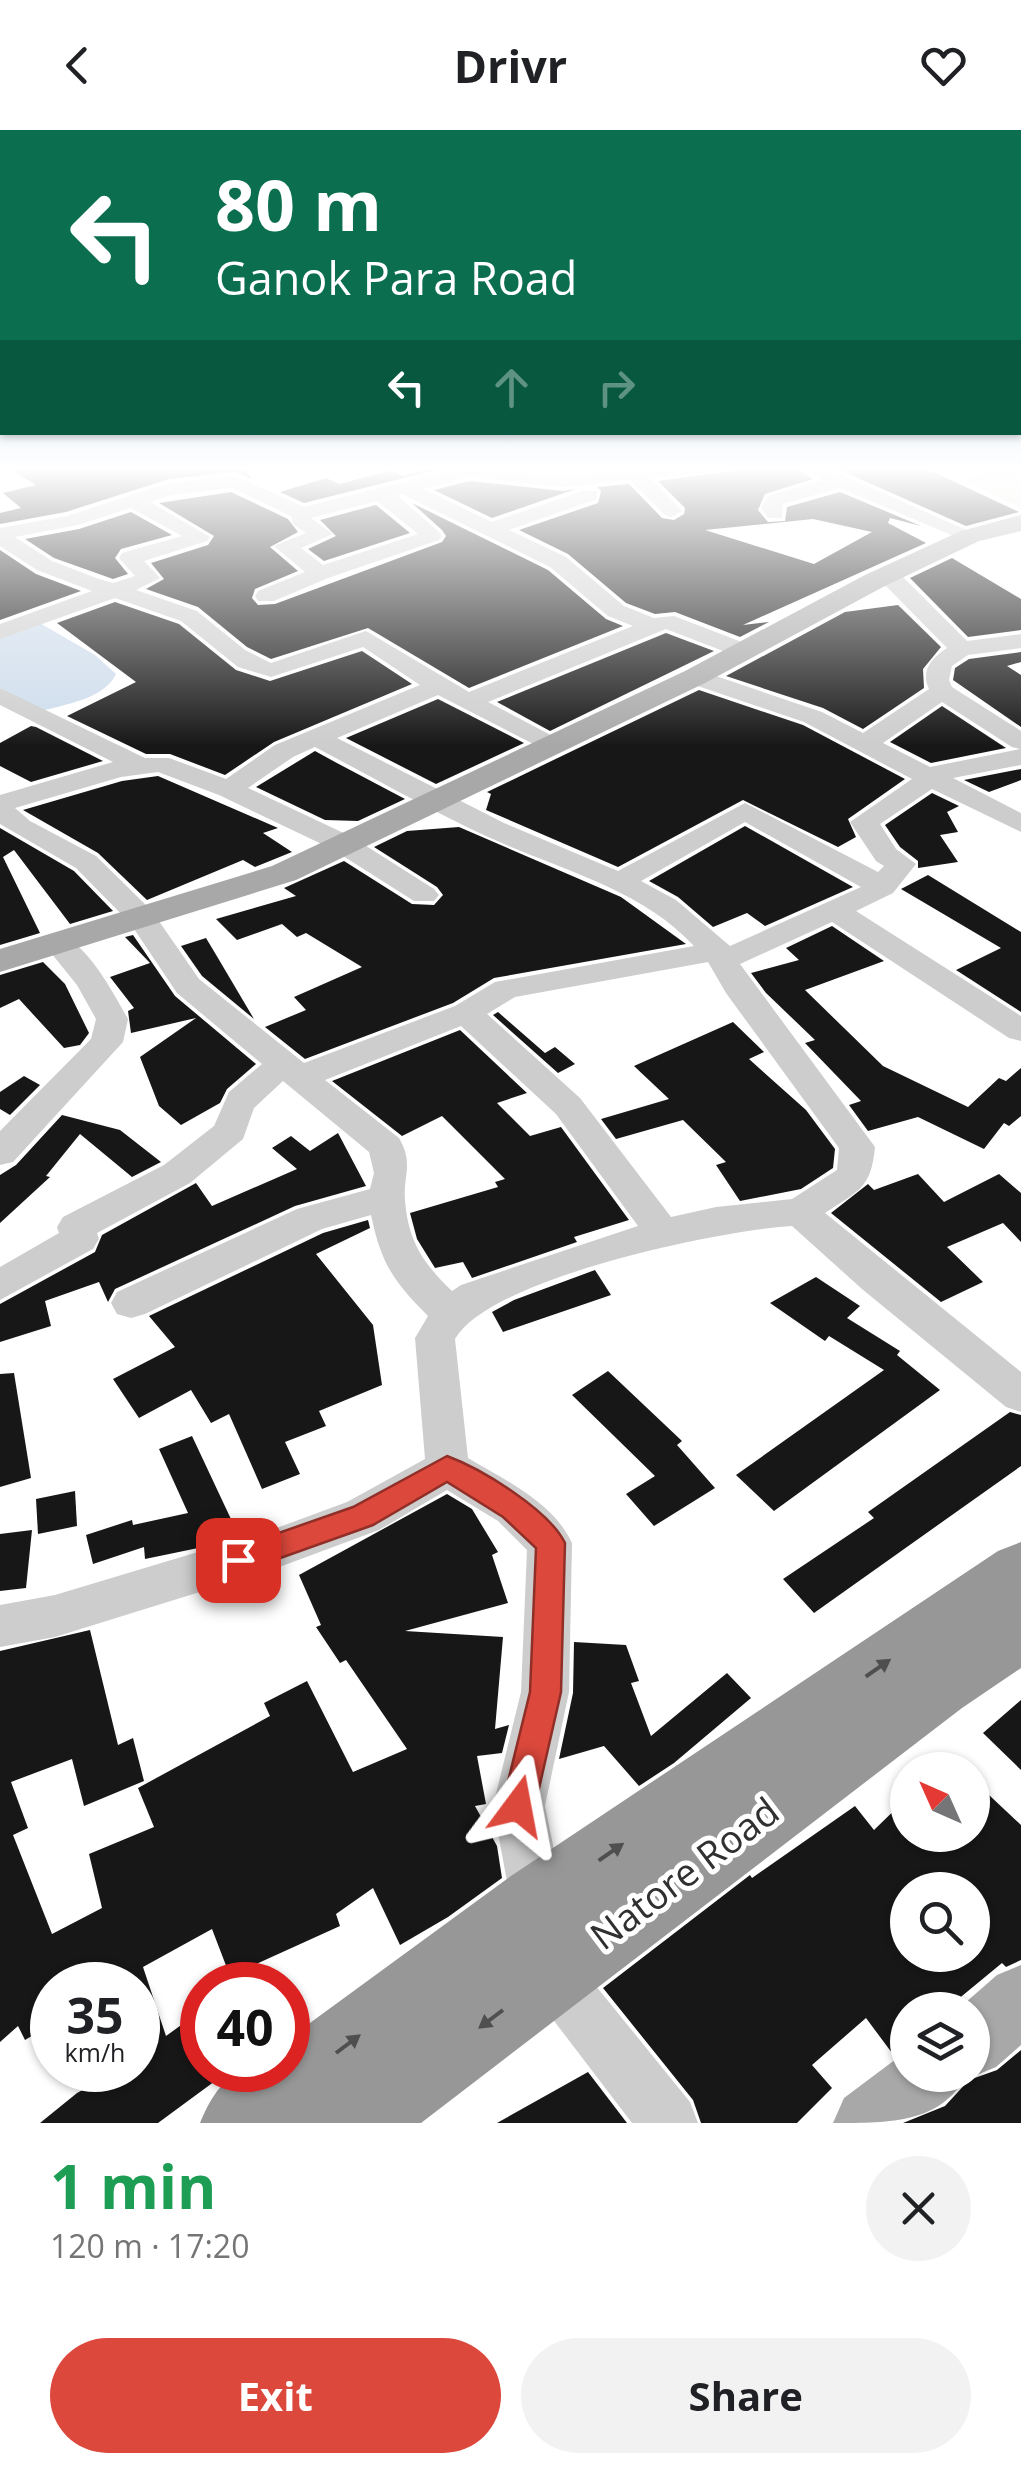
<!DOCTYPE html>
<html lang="en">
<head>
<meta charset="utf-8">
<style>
	:root { --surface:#fff; --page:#f2f2f2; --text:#202124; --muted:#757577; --accent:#dd483c }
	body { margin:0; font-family:"Open Sans",sans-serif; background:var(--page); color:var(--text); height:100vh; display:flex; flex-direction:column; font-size:38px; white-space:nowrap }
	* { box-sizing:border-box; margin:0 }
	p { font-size:32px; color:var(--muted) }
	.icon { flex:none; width:55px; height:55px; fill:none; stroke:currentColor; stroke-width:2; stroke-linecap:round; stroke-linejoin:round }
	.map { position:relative; height:1993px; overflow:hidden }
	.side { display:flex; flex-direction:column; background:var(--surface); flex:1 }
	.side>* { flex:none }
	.top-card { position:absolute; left:0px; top:0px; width:1022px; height:305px; box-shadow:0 2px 8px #0004; background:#0b6e4f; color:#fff; overflow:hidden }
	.needle { width:65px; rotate:315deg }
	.fabs { position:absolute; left:890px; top:1622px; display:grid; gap:20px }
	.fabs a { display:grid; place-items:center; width:100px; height:100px; border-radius:50%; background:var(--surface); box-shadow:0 2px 8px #0004; font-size:50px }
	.speed { position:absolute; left:30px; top:1832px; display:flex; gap:20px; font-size:50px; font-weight:700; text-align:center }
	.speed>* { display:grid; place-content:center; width:130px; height:130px; border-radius:50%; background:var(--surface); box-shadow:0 2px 8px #0004; line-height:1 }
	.speed small { font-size:25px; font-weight:400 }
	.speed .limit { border:15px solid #d22; background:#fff; color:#111 }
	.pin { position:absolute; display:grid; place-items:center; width:85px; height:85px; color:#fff; margin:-42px; border-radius:20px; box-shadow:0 5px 15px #0006 }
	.me { position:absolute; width:110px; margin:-55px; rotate:13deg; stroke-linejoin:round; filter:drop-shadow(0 0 8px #0008) }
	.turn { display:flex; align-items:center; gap:35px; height:210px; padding:0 50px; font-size:45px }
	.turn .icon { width:130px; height:130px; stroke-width:2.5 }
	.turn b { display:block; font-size:70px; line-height:85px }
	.lanes { display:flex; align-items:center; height:95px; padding:0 50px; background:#0003; justify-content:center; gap:50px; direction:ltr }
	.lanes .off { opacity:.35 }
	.round { display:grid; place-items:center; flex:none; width:105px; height:105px; border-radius:52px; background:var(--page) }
	.head { display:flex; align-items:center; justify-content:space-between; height:170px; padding:0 50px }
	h1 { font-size:60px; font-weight:700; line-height:75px; color:#1e9e55 }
	.action { display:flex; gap:20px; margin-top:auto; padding:20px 50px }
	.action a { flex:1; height:115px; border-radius:60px; background:var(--accent); color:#fff; font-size:40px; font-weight:700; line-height:115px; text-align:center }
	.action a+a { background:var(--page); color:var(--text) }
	header { display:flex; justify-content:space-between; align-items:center; height:130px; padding:0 50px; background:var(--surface); font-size:45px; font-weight:700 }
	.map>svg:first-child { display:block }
</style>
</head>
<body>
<header><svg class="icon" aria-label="back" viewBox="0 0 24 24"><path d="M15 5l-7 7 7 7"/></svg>Drivr<svg class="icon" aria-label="heart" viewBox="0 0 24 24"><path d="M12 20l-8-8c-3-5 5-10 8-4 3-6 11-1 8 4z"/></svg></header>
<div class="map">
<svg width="1021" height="1993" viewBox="0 0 1021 1993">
	<rect width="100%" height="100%" fill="#fff"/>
	<polygon fill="#e4ecdf" points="1021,337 1021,378 965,351 971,349 968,346 986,342 984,339"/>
	<path fill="#ccdbeb" d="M38 492 95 525 116 544C104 569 67 574 41 581L0 558V505Z"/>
	<g fill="#171717" fill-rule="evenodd">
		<polygon points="6,337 242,337 252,349 235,342 169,349 66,382 0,394 0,383 21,378 3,363 36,355"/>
		<polygon points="433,337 448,337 304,373 280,362 326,348 340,354 391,340 403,346"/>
		<path d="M758 337H795L813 349 765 364 758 380 768 392 785 391 787 377 840 362 921 396 890 388 888 393 926 413 743 495 769 492 740 507 675 482 655 484 626 473 568 424 519 400 598 373 601 361 597 357 629 354 662 388 674 390 684 384 685 378 658 351ZM813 389 872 402 814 434 705 400Z"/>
		<polygon points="833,337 923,337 1019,382 966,396"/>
		<polygon points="470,351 563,361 576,359 492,388 434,360"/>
		<polygon points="231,362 288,389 298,402 270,417 298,441 255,459 252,468 258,475 275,474 442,412 446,406 442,400 412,373 548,440 606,489 623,496 469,558 368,498 271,529 247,517 198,477 146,459 164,449 151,433 208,415 214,406 159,373"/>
		<polygon points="376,375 410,403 324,431 308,419 336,406 320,390"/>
		<polygon points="131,382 172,405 121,419 115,428 128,444 113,449 54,428 25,409 79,399"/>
		<polygon points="0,420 36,444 81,461 0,490"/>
		<polygon points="952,428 1021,469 1021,500 968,507 910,448"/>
		<polygon points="115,472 179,494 236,540 270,551 362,521 412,554 274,612 225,645 170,624 146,624 67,586 136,552 57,493"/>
		<polygon points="898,475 941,517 923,539 924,558 863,599 823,578 726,546 845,482"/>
		<polygon points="666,503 714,521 550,601 497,572"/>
		<polygon points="1021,522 1021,532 1007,536 1021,545 1021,597 953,550 955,538 969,529"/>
		<polygon points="699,560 803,595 905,649 848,689 856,707 838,717 743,670 618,737 486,680 491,664 487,662"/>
		<polygon points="438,569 524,613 436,654 346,608"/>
		<polygon points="942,576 1006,618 931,633 890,612"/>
		<polygon points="31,596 36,597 103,631 31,652 0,636 0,613"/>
		<polygon points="315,621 335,632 405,669 358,691 325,690 256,657"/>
		<polygon points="1021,639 1021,650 989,662 964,650"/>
		<polygon points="158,646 278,698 263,703 292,722 255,737 243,730 147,770 98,723 23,680 122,651"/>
		<polygon points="932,663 959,676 947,682 958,702 940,705 958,732 918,738 918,731 900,717 885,695"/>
		<polygon points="745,696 853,757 765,796 747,783 713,797 678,767 649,751"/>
		<polygon points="459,697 621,767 686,814 494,848 453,873 305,929 265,897 306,880 294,867 362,837 306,803 297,807 282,794 237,810 216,789 296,766 284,758 344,731 412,774 434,775 443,765 437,757 374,717 407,701"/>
		<polygon points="0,698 74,741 113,781 70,794 14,720 3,727 40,803 0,815"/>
		<polygon points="928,745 1021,802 1021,882 956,840 1001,818 901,759"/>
		<polygon points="832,796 884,831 805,860 883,936 968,977 999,948 1006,951 1021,938 1021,986 1009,996 1004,993 984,1019 918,987 868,1001 849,975 861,971 805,913 815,910 766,863 751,843 799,830 786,818"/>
		<polygon points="133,805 175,866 256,934 227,959 220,973 181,995 159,976 140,927 196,888 131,903 128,881 134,878 110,847 150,833 125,807"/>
		<polygon points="206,808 215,823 254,889 202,846 181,816"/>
		<polygon points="43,832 65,854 89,903 80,915 64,918 19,869 0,878 0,845"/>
		<polygon points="498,882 545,923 555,917 575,934 558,943 493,885"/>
		<polygon points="733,892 764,922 749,929 806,980 835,1019 833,1038 801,1059 740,1071 716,1035 726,1032 683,990 616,1009 601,989 669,969 634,936"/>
		<polygon points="460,900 527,963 497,973 530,1006 561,997 629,1090 574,1107 577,1112 472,1148 463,1132 435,1138 417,1109 410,1083 498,1057 495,1052 505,1049 442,986 402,1006 332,951"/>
		<polygon points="24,946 40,955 10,985 0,979 0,962"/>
		<polygon points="62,985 120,1000 161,1032 132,1047 80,1004 46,1046 50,1047 0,1093 0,1045 16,1035"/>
		<polygon points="338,1003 366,1056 295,1076 115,1159 108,1172 99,1152 45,1171 51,1196 0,1212 0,1174 95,1122 102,1105 196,1053 212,1076 297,1039 272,1018 291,1006 310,1021"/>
		<polygon points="918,1044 944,1072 999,1044 1021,1063 1021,1112 1003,1093 947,1117 983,1152 941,1172 831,1083 868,1054 874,1060"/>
		<polygon points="368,1090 370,1098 316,1124 373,1195 382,1255 319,1281 326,1296 285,1312 300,1344 262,1359 229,1284 211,1293 191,1260 139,1288 113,1249 175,1217 149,1186 323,1103"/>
		<polygon points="595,1140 611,1165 503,1202 492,1182 514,1170"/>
		<polygon points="816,1147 860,1176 847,1188 900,1221 897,1225 940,1260 774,1381 736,1345 884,1240 829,1206 825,1211 770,1173"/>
		<polygon points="608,1241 682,1311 677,1315 715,1358 654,1396 626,1364 655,1346 572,1265"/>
		<polygon points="14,1243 31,1348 0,1357 0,1244"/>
		<polygon points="1010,1282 1021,1285 1021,1336 814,1483 783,1449 874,1388 868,1382"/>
		<polygon points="192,1306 238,1404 203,1417 145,1429 144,1417 93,1434 86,1405 132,1390 133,1395 188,1383 159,1319"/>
		<polygon points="75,1361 77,1396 38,1404 36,1369"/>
		<polygon points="447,1364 472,1379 498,1422 492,1425 508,1473 405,1501 503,1507 495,1599 509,1595 502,1623 477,1626 486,1674 475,1676 497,1716 502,1748 448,1787 400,1815 373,1758 336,1784 340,1796 230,1846 212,1799 143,1837 166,1906 202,1880 202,1940 230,1940 158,1993 40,1993 77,1963 120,1940 138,1940 138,1855 52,1855 52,1894 25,1910 18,1896 0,1912 0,1521 90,1500 118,1615 133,1608 144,1651 84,1676 72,1629 11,1652 28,1698 13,1705 52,1804 102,1778 89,1724 154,1697 138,1658 270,1586 264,1573 307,1551 353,1642 407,1619 346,1530 340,1533 316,1497 321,1495 299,1445"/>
		<polygon points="32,1400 26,1458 0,1461 0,1404"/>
		<polygon points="574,1512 626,1515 639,1551 631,1553 651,1606 727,1543 751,1568 674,1633 639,1656 604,1616 559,1629 573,1563"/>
		<polygon points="1021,1570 1021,1640 983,1603"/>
		<path d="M972 1649 1021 1695V1830L1006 1837 1002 1833 945 1880H908V1910L892 1923 866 1888 812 1935 832 1958 797 1993H701L693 1970 603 1858 750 1745 752 1748 855 1676 874 1700 908 1667V1705H972ZM908 1760H972V1825H908Z"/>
		<polygon points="1021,1920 1021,1993 903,1993 945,1976 969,1950 997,1940"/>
		<polygon points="588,1942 627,1993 497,1993"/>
	</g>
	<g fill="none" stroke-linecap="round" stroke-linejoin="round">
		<g fill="#cdcdcd" fill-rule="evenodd">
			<path d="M463 337 563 345 646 337H712L702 343 650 348 682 381 672 387 665 385 630 350 563 357 470 347 423 359 492 392 583 361H597V369L509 400 566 427 624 476 654 488 674 486 752 516 756 521 752 526H736L666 499 488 572 560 610 564 615 560 620 551 623 438 565 337 608 504 693 618 741 745 673 878 742 884 736 876 731 850 692 912 649 804 592 686 552 683 547 686 542H704L822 582 863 603 929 559C920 540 932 528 947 518L880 450 877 445 880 440H896L967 511 1021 504V518L968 525 952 536 949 550 952 557 1021 601V635L953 648 1021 683V702L932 659 880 694 896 719 916 734 893 763 856 781 1021 886V911L1009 908 832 792 740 834 875 1017C871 1059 859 1060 825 1083L1021 1242V1282L1006 1277 862 1159 792 1096C721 1100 490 1148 455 1209L468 1328C505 1350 553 1372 572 1413L569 1562 545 1676 565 1773 557 1792 538 1800 519 1792 511 1773 493 1676 521 1562 527 1420 498 1391 447 1360 379 1400 274 1439 55 1507 0 1517V1475L55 1465 274 1399 347 1372 425 1329 415 1208 428 1186C393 1151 381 1133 371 1085L322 1099 145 1184 131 1188 117 1184 111 1173 117 1162 297 1079 370 1059 374 1043 369 1022 283 951 254 978 243 1009 190 1053 97 1103 99 1109 93 1119 0 1170V1137L59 1103 57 1097 63 1087 164 1035 214 996 229 962 262 934 177 863 130 793 76 738 0 694V665L113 632 0 575V558L145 628H169L226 649 275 615 420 555 363 517 271 547 238 537 181 491 115 468 0 509V494L92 461 37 440 0 416V398L67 386 169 353 235 346 304 377ZM232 358 291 386 293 394 306 403 274 416 305 442 258 461 255 466 258 471H274L328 448 439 410 442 406 439 402 398 366 402 364 550 437 608 486 633 496 469 562 366 501 271 533 245 520 197 481 136 460 160 448 144 431 207 411 210 407 150 372 172 365ZM377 371 418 404 323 435 301 418 333 404 311 388ZM131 378 182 406 122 423 119 428 135 446 113 453 99 449 52 431 15 407 78 395ZM942 572 1012 617 1020 619 930 637 883 613ZM315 617C372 647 428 679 486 706 555 738 641 758 694 816L495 852 455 876 304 933 199 849 152 781 96 726 30 691 15 678 121 647 158 642 219 665 332 719 414 771H434L439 765 434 759 352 707 248 658 293 627ZM745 692 861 757 730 816 676 770 641 751ZM708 832 726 863 839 1018 837 1040 792 1069 716 1077 671 1087 580 968 487 884 515 867ZM461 896 556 984 638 1096 461 1155 452 1161C424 1134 408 1112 405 1070 403 1045 414 1034 399 1008L325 950Z"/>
			<polygon points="798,337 824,337 980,406 970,412 963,410 840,358 783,374 782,388 768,388 761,378 768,366 823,350"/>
			<path d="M58 804C86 811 114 864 128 889L123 912 13 1032 0 1035V1001L91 909 96 889 77 855 43 813 47 807Z"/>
			<polygon points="551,1815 570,1824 690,1972 698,1993 632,1993 532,1862 523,1843 532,1824"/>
		</g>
		<g fill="#a8a8a8" fill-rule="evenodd">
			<polygon points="1021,385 1021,401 979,411 883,457 705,553 296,750 0,842 0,819 272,736 685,541 865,445 961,401"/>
			<path d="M1021 1835V1915L996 1937 972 1947 967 1945C940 1993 893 1993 833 1993L844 1968 908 1920V1945H972V1880H957L997 1845Z"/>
		</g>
		<path fill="#979797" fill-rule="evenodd" d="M1021 1412V1538L962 1578 421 1993H200C221 1943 236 1940 288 1940V1909L511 1746 998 1421Z"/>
	</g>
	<defs><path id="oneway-solid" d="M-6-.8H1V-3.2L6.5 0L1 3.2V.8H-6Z" transform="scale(2.5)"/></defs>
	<g fill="#4f4f4f">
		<use href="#oneway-solid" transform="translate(878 1538) rotate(-35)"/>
		<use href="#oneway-solid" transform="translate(611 1722) rotate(-35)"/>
		<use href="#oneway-solid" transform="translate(491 1889) rotate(143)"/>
		<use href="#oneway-solid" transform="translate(348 1914) rotate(-37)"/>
	</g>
	<linearGradient id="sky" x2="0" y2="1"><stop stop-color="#9dc4e9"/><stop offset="0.55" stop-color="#fff"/><stop offset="1" stop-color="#fff" stop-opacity="0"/></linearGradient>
	<rect width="1021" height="616" fill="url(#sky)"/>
	<path fill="#dd483c" stroke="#902f27" stroke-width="2.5" d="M447 1326C482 1339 549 1380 565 1413L561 1562 535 1676 530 1687 518 1692 507 1687 502 1676 530 1562 536 1418 503 1387 447 1352 373 1395 238 1443 227 1439 223 1430 227 1421 353 1377Z"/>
	<g text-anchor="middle" stroke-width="10" stroke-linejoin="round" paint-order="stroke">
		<g font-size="38" fill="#303030" stroke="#fff">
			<text transform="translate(685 1744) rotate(-37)" y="13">Natore Road</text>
		</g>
	</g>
</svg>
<div class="fabs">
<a><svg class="needle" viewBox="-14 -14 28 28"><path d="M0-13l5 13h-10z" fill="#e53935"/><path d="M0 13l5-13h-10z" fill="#757577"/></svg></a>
<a><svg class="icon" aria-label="search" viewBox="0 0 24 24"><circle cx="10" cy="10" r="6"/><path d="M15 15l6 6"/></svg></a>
<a><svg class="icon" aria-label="layers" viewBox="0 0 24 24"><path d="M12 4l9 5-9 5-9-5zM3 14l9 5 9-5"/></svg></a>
</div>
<div class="speed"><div>35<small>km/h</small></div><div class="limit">40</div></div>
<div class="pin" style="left:238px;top:1430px;background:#d93025"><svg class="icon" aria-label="arrive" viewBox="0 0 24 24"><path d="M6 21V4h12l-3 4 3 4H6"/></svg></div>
<svg class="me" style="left:518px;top:1676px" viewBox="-20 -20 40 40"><path d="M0-17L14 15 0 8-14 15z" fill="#dd483c" stroke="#fff" stroke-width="4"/></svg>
<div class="top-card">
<div class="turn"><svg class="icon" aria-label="left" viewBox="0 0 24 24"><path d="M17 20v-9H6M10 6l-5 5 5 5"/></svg><div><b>80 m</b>Ganok Para Road</div></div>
<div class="lanes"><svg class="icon" aria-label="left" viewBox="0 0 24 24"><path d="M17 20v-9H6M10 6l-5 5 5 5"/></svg><svg class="icon off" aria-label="ahead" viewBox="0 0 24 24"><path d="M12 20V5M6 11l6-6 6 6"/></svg><svg class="icon off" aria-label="right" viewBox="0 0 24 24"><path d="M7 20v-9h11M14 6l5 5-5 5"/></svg></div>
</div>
</div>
<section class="side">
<div class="head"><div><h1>1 min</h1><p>120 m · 17:20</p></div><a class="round"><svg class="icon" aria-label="close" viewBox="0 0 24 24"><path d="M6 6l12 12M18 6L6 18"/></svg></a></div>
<div class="action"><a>Exit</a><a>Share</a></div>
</section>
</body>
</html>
